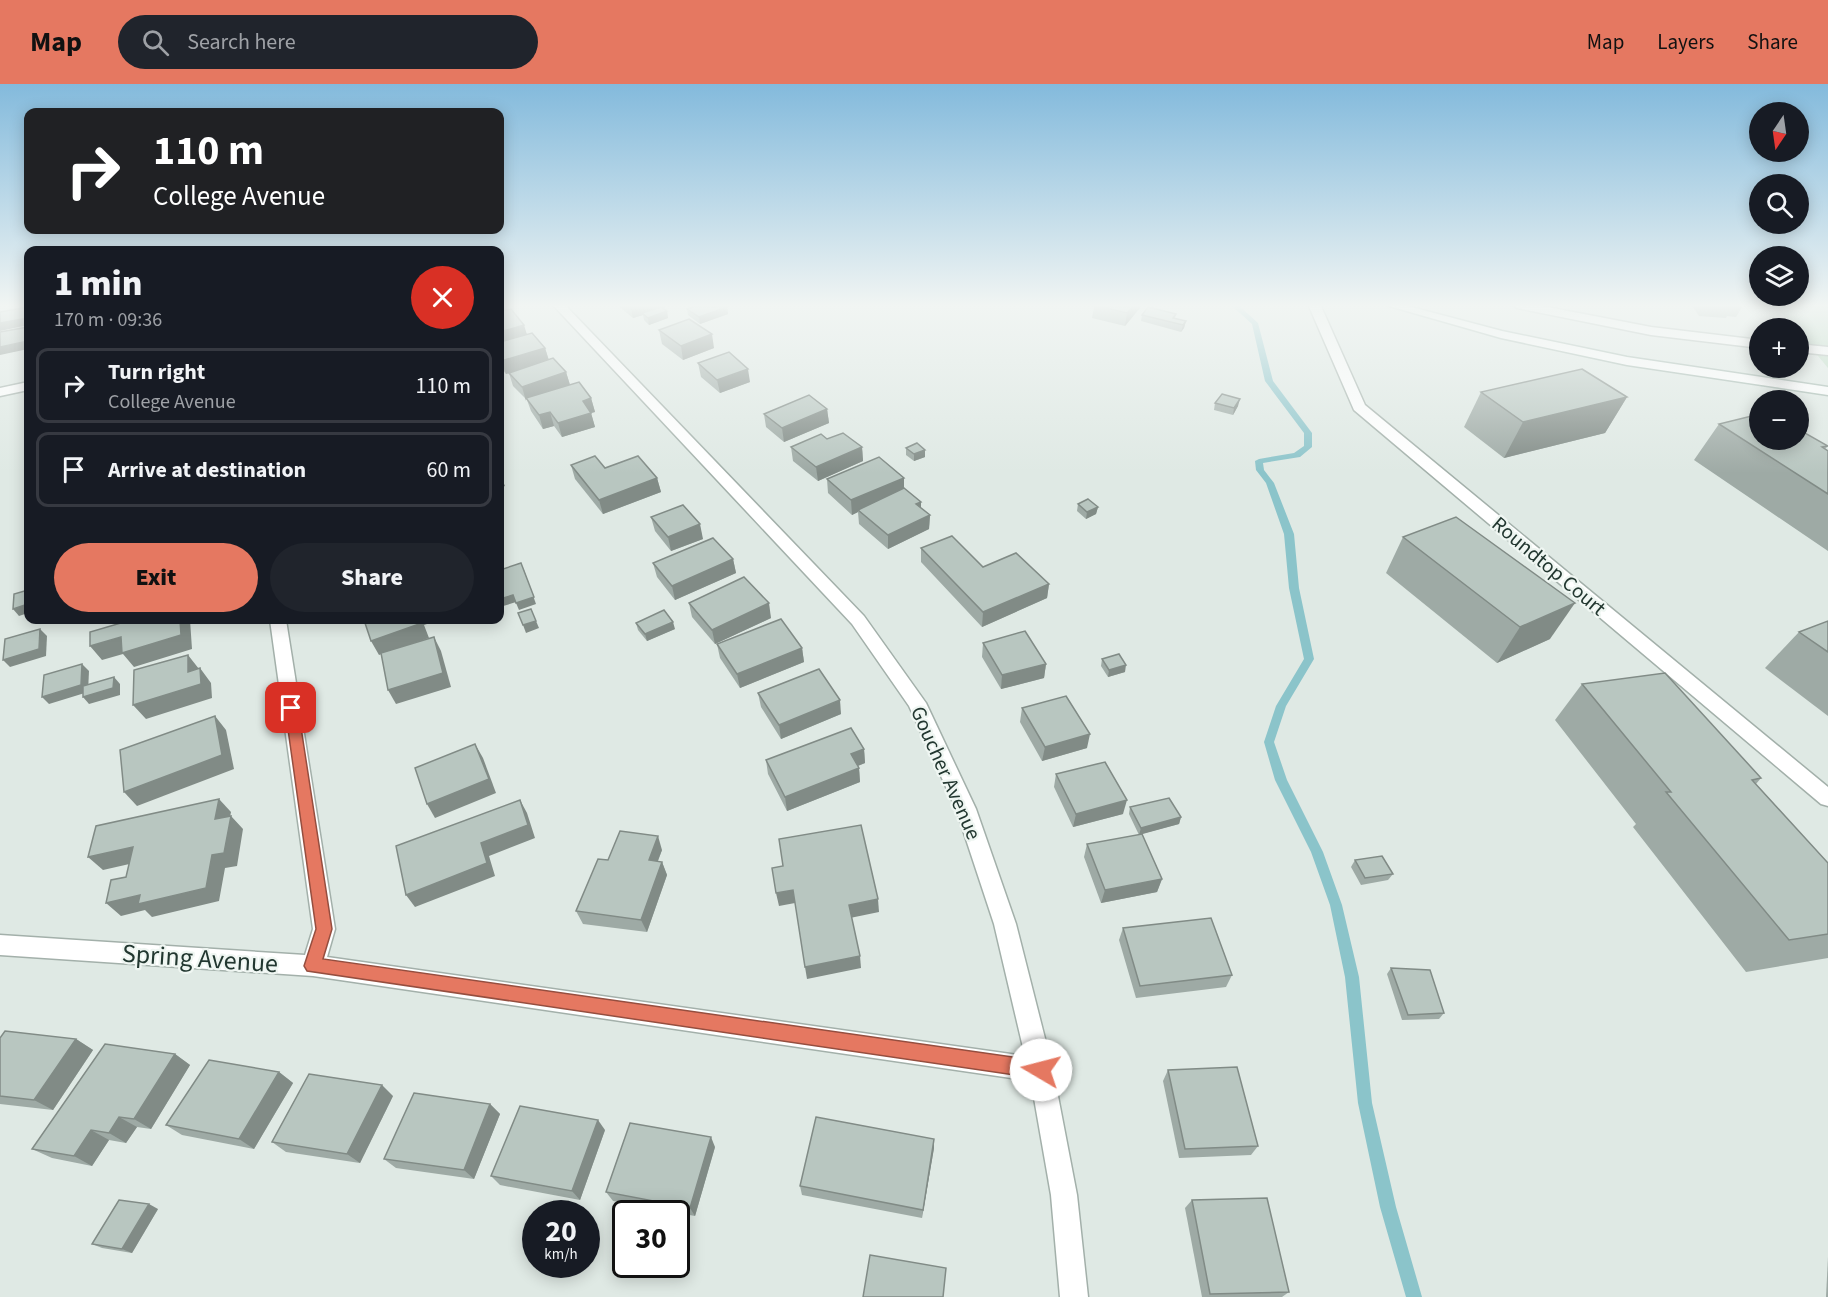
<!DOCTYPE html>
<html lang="en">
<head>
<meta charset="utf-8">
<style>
	:root { --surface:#171b24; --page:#20242c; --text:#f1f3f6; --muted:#9ea1a6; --line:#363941; --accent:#e57861 }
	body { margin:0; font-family:"Source Sans 3",sans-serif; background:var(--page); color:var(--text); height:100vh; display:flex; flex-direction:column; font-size:22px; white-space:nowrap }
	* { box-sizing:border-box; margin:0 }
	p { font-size:20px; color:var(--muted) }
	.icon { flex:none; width:33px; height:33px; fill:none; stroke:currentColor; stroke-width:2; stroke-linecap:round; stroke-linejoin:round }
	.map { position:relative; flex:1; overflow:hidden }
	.details { position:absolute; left:24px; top:162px; width:480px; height:378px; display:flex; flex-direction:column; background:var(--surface); border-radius:12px; box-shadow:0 3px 15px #0003 }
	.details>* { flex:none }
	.banner { position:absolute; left:24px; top:24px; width:480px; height:126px; border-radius:12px; box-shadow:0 3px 15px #0003; background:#202124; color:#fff; overflow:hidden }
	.needle { width:39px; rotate:193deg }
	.buttons { position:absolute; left:1749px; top:18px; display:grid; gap:12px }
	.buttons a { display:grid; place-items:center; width:60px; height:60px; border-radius:50%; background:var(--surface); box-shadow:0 3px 15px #0003; font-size:30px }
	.speed { position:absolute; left:522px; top:1116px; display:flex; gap:12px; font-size:30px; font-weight:700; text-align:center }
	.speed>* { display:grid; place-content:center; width:78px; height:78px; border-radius:50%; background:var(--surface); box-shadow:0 3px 15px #0003; line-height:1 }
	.speed small { font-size:15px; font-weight:400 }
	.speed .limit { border:3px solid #111; border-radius:9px; background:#fff; color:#111 }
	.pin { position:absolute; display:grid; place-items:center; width:51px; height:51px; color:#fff; margin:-26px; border-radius:12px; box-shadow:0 3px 9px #0006 }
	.me { position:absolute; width:66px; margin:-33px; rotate:278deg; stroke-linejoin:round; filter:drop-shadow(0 0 4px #0008) }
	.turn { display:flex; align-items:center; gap:21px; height:126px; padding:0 30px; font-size:27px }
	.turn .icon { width:78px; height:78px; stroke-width:2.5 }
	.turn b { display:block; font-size:42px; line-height:51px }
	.round { display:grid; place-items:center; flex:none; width:63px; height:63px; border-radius:32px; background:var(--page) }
	.head { display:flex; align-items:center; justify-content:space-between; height:102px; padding:0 30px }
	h1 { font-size:36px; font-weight:800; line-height:45px }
	.primary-button { display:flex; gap:12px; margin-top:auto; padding:12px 30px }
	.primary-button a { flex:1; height:69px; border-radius:36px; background:var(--accent); color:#111; font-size:24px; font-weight:800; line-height:69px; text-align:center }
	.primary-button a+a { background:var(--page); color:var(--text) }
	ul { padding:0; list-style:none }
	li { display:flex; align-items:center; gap:18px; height:75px; margin:0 12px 9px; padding:0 18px; border:3px solid var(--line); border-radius:12px }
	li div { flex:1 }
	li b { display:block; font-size:22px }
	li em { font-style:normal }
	header { display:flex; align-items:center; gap:36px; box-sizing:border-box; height:84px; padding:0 30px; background:var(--accent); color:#111 }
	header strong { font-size:28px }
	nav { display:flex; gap:33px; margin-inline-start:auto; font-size:21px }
	.search { width:420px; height:54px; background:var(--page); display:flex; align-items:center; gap:15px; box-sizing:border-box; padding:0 21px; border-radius:33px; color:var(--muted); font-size:22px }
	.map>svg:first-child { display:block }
</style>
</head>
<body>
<header>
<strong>Map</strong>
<div class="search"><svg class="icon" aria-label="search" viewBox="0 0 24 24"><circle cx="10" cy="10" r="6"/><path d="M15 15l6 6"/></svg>Search here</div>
<nav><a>Map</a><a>Layers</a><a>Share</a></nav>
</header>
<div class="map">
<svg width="1828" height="1213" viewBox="0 0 1828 1213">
	<rect width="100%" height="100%" fill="#dfe9e4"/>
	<polygon fill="#b9d9c0" points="1774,220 1828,220 1828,284 1799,249 1798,244 1795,244"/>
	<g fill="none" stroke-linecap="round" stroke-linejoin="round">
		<polygon fill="#8bc4ca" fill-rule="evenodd" points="1230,220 1237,220 1258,239 1273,297 1312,349 1312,363 1300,373 1263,379 1264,386 1274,399 1294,450 1299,504 1314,575 1286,622 1274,658 1287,696 1323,768 1342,821 1359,893 1372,1019 1396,1123 1422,1213 1406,1213 1380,1123 1358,1019 1345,893 1330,821 1311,768 1275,696 1264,658 1276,622 1304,575 1289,504 1284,450 1266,399 1256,386 1255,377 1259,375 1294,369 1304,362 1304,349 1265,297 1252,240"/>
		<defs>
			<g id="street">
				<polygon points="552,220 564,220 864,532 926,619 976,725 1016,840 1053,986 1077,1111 1088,1213 1060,1213 1051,1111 1031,997 313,892 0,871 0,851 305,871 313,845 270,536 286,536 335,845 327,873 1025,972 994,840 956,725 909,622 852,540"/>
				<polygon points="1308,220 1320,220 1365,321 1828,703 1828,722 1821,720 1354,326"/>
				<polygon points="1511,220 1532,220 1651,243 1760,256 1760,264 1651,251 1517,224"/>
				<polygon points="1798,260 1828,263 1828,271 1798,268"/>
				<polygon points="28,298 28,306 0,312 0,304"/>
			</g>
			<polygon id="secondary" points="1382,220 1400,220 1502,247 1627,273 1828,303 1828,311 1627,281 1501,254"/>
		</defs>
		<use href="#street" stroke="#a3b0aa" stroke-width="3"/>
		<use href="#secondary" stroke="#9fb4ab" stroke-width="3"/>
		<use href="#street" fill="#fff" fill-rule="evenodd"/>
		<use href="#secondary" fill="#fff" fill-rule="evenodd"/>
	</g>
	<g fill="#9eaaa5">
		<polygon points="616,220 665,220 665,224 663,224 667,227 668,234 649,241 644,236 643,231 633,234"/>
		<polygon points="814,220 828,220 824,222"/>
		<polygon points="1081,220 1143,220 1125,242 1092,234 1094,223"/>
		<polygon points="1691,220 1744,220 1736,233 1727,232 1726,234 1699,232"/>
		<polygon points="500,222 527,250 545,264 549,276 566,288 570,301 591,314 595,328 591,329 595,343 562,353 554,342 543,345 531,327 527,316 513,302 509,289 506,290 502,285 500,285"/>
		<polygon points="727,223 728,230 700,240 688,231 687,225"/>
		<polygon points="1176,230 1175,234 1186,237 1184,244 1181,248 1141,237 1142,231"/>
		<polygon points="659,246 714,264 683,276 662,260"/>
		<polygon points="698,279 750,298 720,309 701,293"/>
		<polygon points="1481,308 1627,313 1605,349 1504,374 1464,343"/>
		<polygon points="1215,319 1238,322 1233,331 1214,326"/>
		<polygon points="827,325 829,339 784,358 766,343 764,330"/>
		<polygon points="1719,340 1828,362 1825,365 1828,367 1828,467 1694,376"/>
		<polygon points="827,355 862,363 863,377 818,397 793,377 791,363"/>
		<polygon points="906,364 925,366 925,373 914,377 906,371"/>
		<polygon points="571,381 605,384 657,394 661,408 603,430 575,395"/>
		<polygon points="827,395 904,405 921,424 930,431 929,445 888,465 859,440 858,428 852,431 828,409"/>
		<polygon points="1078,420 1098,423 1096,430 1086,435 1077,427"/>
		<polygon points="651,433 703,455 671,467 655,447"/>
		<polygon points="1403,453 1550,555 1497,579 1386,489"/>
		<polygon points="921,464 983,483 1049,500 1047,514 982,543 921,478"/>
		<polygon points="733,475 736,489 675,516 657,493 653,479"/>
		<polygon points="689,519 771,534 715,560 692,533"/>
		<polygon points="1828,537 1828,632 1765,584 1799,548"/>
		<polygon points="636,539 675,545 647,557 638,546"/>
		<polygon points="983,559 1046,580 1044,594 1001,605 982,573"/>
		<polygon points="717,560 802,564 804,578 740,604 720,574"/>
		<polygon points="1102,575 1125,588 1108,593 1101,582"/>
		<polygon points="1582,600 1761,694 1756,700 1828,779 1828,874 1746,888 1633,743 1636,740 1555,636"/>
		<polygon points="758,609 841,630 781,655 761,623"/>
		<polygon points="1022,624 1087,664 1042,677 1020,638"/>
		<polygon points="864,665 865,679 858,682 859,684 860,698 787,727 768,690 766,676"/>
		<polygon points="1056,690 1123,730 1073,743 1054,703"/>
		<polygon points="1130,723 1181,733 1179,740 1141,750 1162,795 1157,808 1101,819 1084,773 1087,760 1139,751 1129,730"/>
		<polygon points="662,766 658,777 662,778 667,791 647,848 583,840 576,827 608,776"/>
		<polygon points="1355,776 1393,790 1388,796 1361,801 1351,783"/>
		<polygon points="1123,844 1232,891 1226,903 1136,914 1119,856"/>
		<polygon points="1391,884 1444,929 1439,935 1402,936 1387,890"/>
		<polygon points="0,954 76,955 93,966 53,1026 0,1020"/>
		<polygon points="175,970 190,981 151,1045 137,1043 126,1059 109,1056 92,1082 52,1074 32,1065"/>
		<polygon points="1168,986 1258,1062 1251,1071 1179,1074 1163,997"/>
		<polygon points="279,988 293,999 254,1065 182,1051 166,1041"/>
		<polygon points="393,1012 360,1079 286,1068 272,1058"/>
		<polygon points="490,1020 500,1030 474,1095 396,1084 384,1075"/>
		<polygon points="605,1046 580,1116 500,1101 491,1092"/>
		<polygon points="715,1063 695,1132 613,1117 606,1108"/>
		<polygon points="934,1064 922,1134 802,1111 800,1102"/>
		<polygon points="1192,1116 1289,1208 1282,1213 1202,1213 1185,1124"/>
		<polygon points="158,1125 132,1169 102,1164 92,1160"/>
		<polygon points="1828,1173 1828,1213 1826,1213"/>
	</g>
	<g fill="#818b86">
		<polygon points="634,220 665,220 665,224 644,231 642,229 643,231 633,234 630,221"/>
		<polygon points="1135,220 1143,220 1125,242 1127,229"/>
		<polygon points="727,223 728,230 700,240 699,233"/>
		<polygon points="667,227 668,234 649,241 648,234"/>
		<polygon points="28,234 28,241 0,247 0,239"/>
		<polygon points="1186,237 1184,244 1181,248 1183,241"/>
		<polygon points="524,241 528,254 500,262 500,248"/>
		<polygon points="712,250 714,264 683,276 681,262"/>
		<polygon points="28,257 28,265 0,271 0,263"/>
		<polygon points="545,264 549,277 506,290 501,277"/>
		<polygon points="748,285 750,298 720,309 717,296"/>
		<polygon points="566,288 570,301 526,314 526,317 522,303"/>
		<polygon points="1627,313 1605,349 1504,374 1523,338"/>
		<polygon points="591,314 595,328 591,329 595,343 562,353 558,339 583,317"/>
		<polygon points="1240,315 1238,322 1233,331 1234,324"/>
		<polygon points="827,325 829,339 784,358 782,344"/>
		<polygon points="550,328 554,342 543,345 539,331"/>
		<polygon points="862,363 863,377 818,397 816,383"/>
		<polygon points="925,366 925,373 914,377 914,370"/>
		<polygon points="657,394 661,408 603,430 599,416"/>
		<polygon points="904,394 904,408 858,426 858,428 852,431 851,416"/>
		<polygon points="502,395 505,402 500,404 500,396"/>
		<polygon points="921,418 921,432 916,420"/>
		<polygon points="1098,423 1096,430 1086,435 1087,428"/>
		<polygon points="930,431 929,445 888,465 888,451"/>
		<polygon points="700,440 703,455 671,467 668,453"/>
		<polygon points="733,475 736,489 675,516 672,502"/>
		<polygon points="524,486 536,520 519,526 516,519"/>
		<polygon points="1049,500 1047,514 982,543 983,528"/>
		<polygon points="513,511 516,518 500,523 500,515"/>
		<polygon points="769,519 771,534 715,560 712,546"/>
		<polygon points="1575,519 1550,555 1497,579 1520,543"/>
		<polygon points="28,520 28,529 19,532 13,525"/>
		<polygon points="119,536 134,536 122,539"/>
		<polygon points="180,536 190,536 192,565 134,583 123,570 102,576 90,562"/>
		<polygon points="420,536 439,536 424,541 429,554 379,571 371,557"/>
		<polygon points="536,537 539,544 526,549 523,541"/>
		<polygon points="673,538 675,545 647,557 645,550"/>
		<polygon points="40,545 47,552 46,572 10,583 3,576"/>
		<polygon points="434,553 441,567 451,603 396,620 388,606"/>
		<polygon points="802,564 804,578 740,604 737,590"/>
		<polygon points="188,571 199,585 200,584 211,599 212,614 146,635 133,621 188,588"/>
		<polygon points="82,580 89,587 88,608 49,620 42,613"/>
		<polygon points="1046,580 1044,594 1001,605 1002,591"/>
		<polygon points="1126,581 1125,588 1108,593 1109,586"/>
		<polygon points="114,593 120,600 120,611 89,620 83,613"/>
		<polygon points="840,616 841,630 781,655 779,641"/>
		<polygon points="215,632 226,646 234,685 137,722 124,708"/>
		<polygon points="1090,650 1087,664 1042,677 1045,663"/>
		<polygon points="475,660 483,674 496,709 435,734 427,720"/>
		<polygon points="864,665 865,679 852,684 851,670"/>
		<polygon points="859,684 860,698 787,727 785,713"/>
		<polygon points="219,715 231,728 227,749 215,735"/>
		<polygon points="520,716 527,729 535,754 489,772 495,792 415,823 406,811 481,759"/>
		<polygon points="1127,716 1123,730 1073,743 1076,730"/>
		<polygon points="231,732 243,745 237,782 225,784 219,817 152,833 145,826 121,832 106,819 212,771"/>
		<polygon points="1181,733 1179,740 1139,751 1141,744"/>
		<polygon points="658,752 662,766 653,789 649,776"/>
		<polygon points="133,763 147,776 103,786 88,773"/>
		<polygon points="662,778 667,791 647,848 641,836"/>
		<polygon points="1162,795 1157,808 1101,819 1105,806"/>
		<polygon points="793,806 795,819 779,822 776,809"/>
		<polygon points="878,815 879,828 850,834 849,821"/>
		<polygon points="860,872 861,884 807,895 805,883"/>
		<polygon points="76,955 93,966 53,1026 34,1016"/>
		<polygon points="175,970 190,981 151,1045 134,1035"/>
		<polygon points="279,988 293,999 254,1065 239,1055"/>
		<polygon points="382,1001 393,1012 360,1079 347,1070"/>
		<polygon points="490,1020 500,1030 474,1095 464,1086"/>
		<polygon points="119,1033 137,1043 126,1059 109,1049"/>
		<polygon points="598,1036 605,1046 580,1116 572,1107"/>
		<polygon points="91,1046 109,1056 92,1082 74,1072"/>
		<polygon points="711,1053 715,1063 695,1132 690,1124"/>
		<polygon points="934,1055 934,1064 922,1134 923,1126"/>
		<polygon points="149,1120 158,1125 132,1169 122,1165"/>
	</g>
	<g fill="#b8c6c0" stroke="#818b86" stroke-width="1.5">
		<polygon points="701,220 709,220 714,223 722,220 727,223 699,233 687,225"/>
		<polygon points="1095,220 1135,220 1127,229 1094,221"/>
		<polygon points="500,222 503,227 511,225 524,241 500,248"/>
		<polygon points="28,223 28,234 0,239 0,228"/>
		<polygon points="661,223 667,227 648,234 642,229"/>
		<polygon points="1148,223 1176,230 1173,234 1186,237 1183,241 1142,231"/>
		<polygon points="689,235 712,250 681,262 659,246"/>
		<polygon points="28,243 28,257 0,263 0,248"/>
		<polygon points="532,249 545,264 501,277 500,274 500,258"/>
		<polygon points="729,268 748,285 717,296 698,279"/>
		<polygon points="553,274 566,288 522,303 509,289"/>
		<polygon points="1582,285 1627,313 1523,338 1481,308"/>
		<polygon points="579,298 591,314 583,317 591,329 558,339 550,328 539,331 526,314"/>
		<polygon points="1222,310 1240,315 1234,324 1215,319"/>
		<polygon points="809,311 827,325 782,344 764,330"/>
		<polygon points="1760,330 1760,356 1798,356 1798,345 1828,362 1822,363 1828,367 1828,410 1719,340"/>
		<polygon points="843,349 862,363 816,383 791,363 821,350 827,355"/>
		<polygon points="917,359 925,366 914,370 906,364"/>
		<polygon points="595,372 605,384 638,372 657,394 599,416 571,381"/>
		<polygon points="879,373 904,394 851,416 827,395"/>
		<polygon points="904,404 921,418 916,420 930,431 888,451 858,426"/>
		<polygon points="1088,415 1098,423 1087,428 1078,420"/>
		<polygon points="683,421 700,440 668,453 651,433"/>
		<polygon points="1456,433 1575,519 1520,543 1403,453"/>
		<polygon points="952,452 983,483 1016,469 1049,500 983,528 921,464"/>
		<polygon points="713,454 733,475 672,502 653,479"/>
		<polygon points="521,479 534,513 516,519 513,511 500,515 500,486"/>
		<polygon points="744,493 769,519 712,546 689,519"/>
		<polygon points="28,506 28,520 13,525 14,510"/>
		<polygon points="531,525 536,537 523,541 518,529"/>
		<polygon points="664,526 673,538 645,550 636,539"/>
		<polygon points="781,535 802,564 737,590 717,560"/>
		<polygon points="131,536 180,536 181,551 122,569 121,553 90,562 90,548"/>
		<polygon points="364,536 420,536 422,539 371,557"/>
		<polygon points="1828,537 1828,568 1799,548"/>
		<polygon points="40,545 39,565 3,576 5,555"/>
		<polygon points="1025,547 1046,580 1002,591 983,559"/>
		<polygon points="434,553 443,589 388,606 381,569"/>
		<polygon points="1119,570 1126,581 1109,586 1102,575"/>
		<polygon points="188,571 188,588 200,584 201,600 133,621 134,586"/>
		<polygon points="82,580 81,601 42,613 44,591"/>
		<polygon points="819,585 840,616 779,641 758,609"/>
		<polygon points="1665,589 1761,694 1752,696 1828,779 1828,850 1789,856 1666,708 1671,708 1582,600"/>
		<polygon points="114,593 113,604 83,613 83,602"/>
		<polygon points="1066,612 1090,650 1045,663 1022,624"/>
		<polygon points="215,632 222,671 124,708 120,666"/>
		<polygon points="851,644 864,665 851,670 859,684 785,713 766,676"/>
		<polygon points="475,660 489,695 427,720 415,684"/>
		<polygon points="1105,678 1127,716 1076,730 1056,690"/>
		<polygon points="1169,714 1181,733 1141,744 1130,723"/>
		<polygon points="219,715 215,735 231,732 224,769 212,771 206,804 138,820 140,811 106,819 111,796 126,793 133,763 88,773 96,742"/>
		<polygon points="520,716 528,741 481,759 487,779 406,811 396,762"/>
		<polygon points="861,741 878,815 849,821 860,872 805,883 793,806 776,809 772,784 783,782 779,755"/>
		<polygon points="620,747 658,752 649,776 662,778 641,836 576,827 598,775 608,776"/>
		<polygon points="1142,750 1162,795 1105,806 1087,760"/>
		<polygon points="1382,772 1393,790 1365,794 1355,776"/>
		<polygon points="1211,834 1232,891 1140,902 1123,844"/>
		<polygon points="1391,884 1430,886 1444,929 1408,931"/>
		<polygon points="5,947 76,955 34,1016 0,1012 0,954"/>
		<polygon points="105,960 175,970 134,1035 119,1033 109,1049 91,1046 74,1072 32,1065"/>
		<polygon points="209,976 279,988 239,1055 166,1041"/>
		<polygon points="1237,983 1258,1062 1185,1065 1168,986"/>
		<polygon points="309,990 382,1001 347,1070 272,1058"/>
		<polygon points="414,1009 490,1020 464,1086 384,1075"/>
		<polygon points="520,1022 598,1036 572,1107 491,1092"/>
		<polygon points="816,1033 934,1055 923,1126 800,1102"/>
		<polygon points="630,1039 711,1053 690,1124 606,1108"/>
		<polygon points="1267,1114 1289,1208 1210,1210 1192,1116"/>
		<polygon points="119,1116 149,1120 122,1165 92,1160"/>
		<polygon points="870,1171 946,1184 943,1213 863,1213"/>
	</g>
	<linearGradient id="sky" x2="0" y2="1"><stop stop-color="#83badc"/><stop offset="0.57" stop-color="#f1f5f3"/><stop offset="1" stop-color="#f1f5f3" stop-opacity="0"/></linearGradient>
	<rect width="1828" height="389" fill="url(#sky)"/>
	<polygon fill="#e57861" stroke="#954e3f" stroke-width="1.5" points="291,619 298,624 332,845 323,875 1041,977 1047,980 1050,986 1047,993 1041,995 307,887 304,882 316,845 285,624"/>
	<g text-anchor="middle" stroke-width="4.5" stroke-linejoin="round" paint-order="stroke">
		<g font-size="21" fill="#223730" stroke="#eff6f2">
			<text transform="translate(1549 482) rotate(40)" y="7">Roundtop Court</text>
			<text transform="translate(946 689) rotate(66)" y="7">Goucher Avenue</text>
		</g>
		<g font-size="26" fill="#223730" stroke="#eff6f2">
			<text transform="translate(200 874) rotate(4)" y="9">Spring Avenue</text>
		</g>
	</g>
</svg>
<div class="buttons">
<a><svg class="needle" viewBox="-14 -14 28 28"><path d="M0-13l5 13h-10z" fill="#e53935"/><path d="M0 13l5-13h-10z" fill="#9ea1a6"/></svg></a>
<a><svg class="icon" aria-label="search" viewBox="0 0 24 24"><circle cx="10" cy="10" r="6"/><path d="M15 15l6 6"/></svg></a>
<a><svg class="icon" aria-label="layers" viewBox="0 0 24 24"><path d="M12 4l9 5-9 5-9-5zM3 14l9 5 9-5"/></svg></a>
<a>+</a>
<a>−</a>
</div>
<div class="speed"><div>20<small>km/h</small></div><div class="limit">30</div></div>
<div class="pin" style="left:291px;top:624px;background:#d93025"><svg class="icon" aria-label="arrive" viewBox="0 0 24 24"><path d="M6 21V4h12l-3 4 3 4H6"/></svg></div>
<svg class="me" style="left:1041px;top:986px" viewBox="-20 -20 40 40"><circle r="19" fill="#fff"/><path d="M0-13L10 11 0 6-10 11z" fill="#e57861"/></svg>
<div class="banner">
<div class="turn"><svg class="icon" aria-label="right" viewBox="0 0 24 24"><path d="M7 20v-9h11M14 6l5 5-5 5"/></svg><div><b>110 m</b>College Avenue</div></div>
</div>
<section class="details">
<div class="head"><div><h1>1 min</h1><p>170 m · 09:36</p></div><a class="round" style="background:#d93025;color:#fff"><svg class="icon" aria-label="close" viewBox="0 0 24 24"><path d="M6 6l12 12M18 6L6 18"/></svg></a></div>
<ul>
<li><svg class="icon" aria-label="right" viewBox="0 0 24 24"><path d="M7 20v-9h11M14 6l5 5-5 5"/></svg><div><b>Turn right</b><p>College Avenue</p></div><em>110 m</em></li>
<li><svg class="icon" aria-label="arrive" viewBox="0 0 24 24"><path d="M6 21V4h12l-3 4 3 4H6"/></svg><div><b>Arrive at destination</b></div><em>60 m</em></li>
</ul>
<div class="primary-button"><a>Exit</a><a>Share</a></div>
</section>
</div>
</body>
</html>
